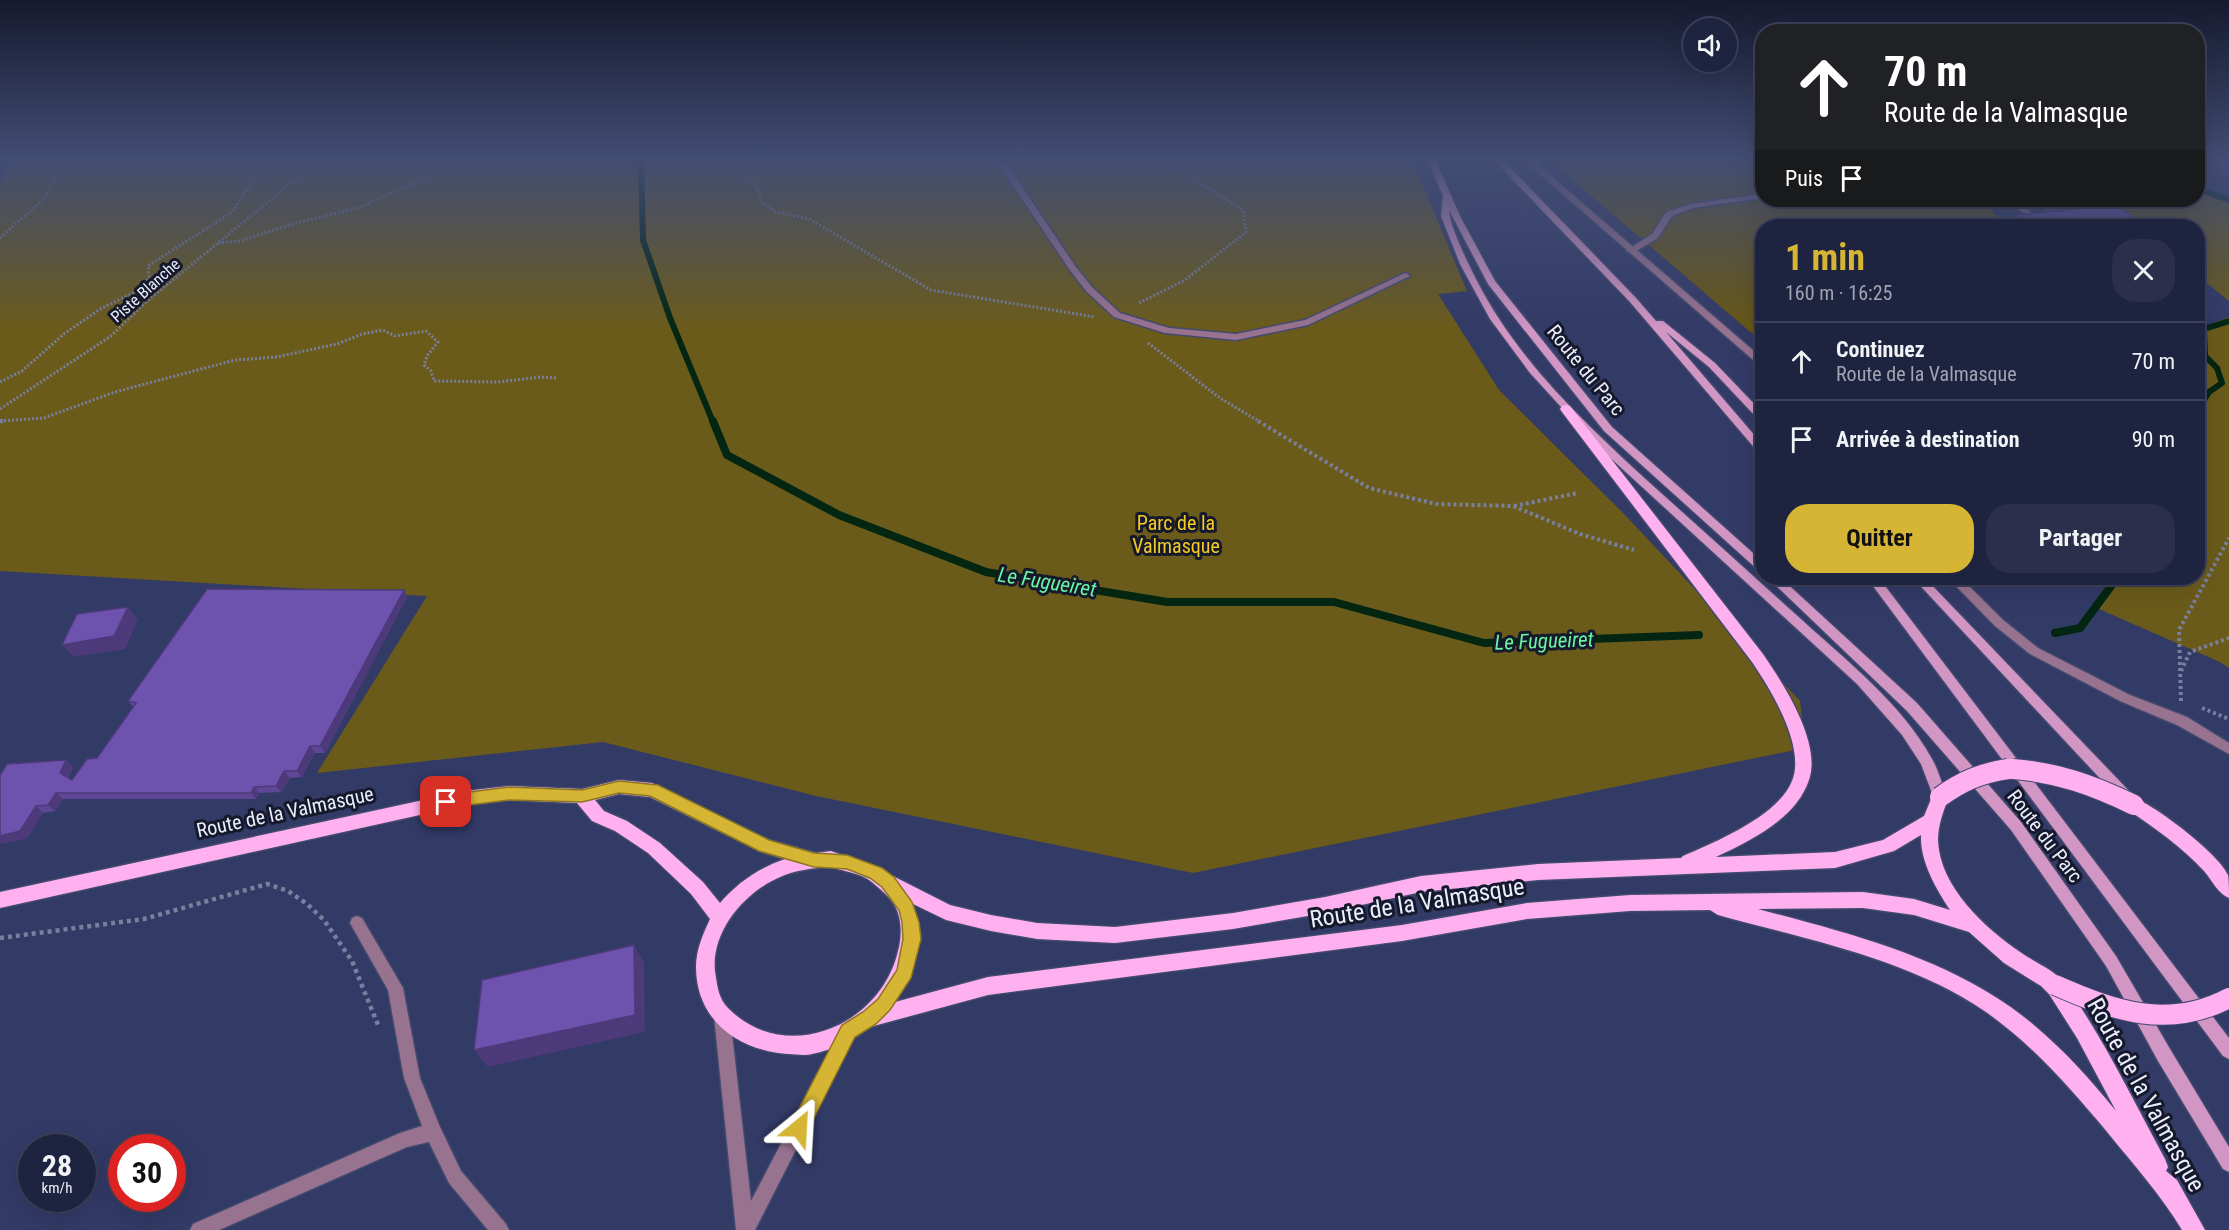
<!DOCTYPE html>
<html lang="fr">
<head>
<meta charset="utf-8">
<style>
	:root { --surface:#1e2340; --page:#2b2f4b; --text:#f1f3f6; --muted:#a1a4b1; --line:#3c4059; --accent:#d6b534 }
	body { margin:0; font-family:"Roboto Condensed",sans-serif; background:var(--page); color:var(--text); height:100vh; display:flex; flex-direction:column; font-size:22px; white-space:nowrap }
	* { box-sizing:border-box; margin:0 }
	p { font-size:20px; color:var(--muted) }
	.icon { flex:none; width:33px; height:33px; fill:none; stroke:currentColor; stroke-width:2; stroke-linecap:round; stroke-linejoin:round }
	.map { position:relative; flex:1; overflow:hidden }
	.side { position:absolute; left:1755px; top:219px; width:450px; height:366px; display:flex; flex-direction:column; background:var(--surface); border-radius:24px; box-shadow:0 6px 24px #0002,0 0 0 2px var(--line) }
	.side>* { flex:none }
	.banner { position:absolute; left:1755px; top:24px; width:450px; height:183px; border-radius:24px; box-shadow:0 6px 24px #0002,0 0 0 2px var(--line); background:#202124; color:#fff; overflow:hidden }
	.buttons { position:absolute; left:1683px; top:18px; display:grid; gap:12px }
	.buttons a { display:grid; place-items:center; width:54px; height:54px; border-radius:50%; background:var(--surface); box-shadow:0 6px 24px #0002,0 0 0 2px var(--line); font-size:30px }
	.speed { position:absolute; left:18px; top:1134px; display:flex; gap:12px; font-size:30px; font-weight:700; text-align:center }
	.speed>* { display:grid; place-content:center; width:78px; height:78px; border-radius:50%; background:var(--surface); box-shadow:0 6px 24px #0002,0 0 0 2px var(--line); line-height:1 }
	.speed small { font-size:15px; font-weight:400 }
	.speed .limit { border:9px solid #d22; background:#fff; color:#111 }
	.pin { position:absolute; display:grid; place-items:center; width:51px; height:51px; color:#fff; margin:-26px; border-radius:12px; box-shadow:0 3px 9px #0006 }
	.me { position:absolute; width:66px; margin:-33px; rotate:27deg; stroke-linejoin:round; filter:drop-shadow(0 0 4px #0008) }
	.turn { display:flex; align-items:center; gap:21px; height:126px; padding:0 30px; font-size:27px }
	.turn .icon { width:78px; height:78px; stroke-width:2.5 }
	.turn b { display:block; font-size:42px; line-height:51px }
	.then { display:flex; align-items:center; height:57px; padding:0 30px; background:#0003; gap:12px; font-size:22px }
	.round { display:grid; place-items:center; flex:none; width:63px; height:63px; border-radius:24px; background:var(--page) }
	.overview { display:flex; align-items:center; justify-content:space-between; height:102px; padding:0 30px }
	h1 { font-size:36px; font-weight:700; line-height:45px; color:var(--accent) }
	.primary-button { display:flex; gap:12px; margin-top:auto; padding:12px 30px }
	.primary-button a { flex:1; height:69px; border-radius:24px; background:var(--accent); color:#111; font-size:24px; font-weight:700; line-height:69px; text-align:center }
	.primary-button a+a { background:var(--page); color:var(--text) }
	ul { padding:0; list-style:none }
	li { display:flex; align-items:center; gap:18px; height:78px; padding:0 30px; border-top:2px solid var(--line) }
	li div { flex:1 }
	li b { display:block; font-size:22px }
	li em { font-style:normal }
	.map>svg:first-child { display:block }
</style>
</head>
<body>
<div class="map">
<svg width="2229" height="1230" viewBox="0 0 2229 1230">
	<rect width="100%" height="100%" fill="#282f56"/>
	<path fill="#323a66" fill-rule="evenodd" d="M0 157H1762V200H2198V157H2229V1230H0ZM1762 226H2198V578H1762ZM32 1148H82V1198H32ZM122 1148H172V1198H122Z"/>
	<polygon fill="#685714" points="1546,157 1762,157 1762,200 1982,200 2001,222 1993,226 1762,226 1762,342"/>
	<g fill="#6b5b1b">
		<polygon points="14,157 1411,157 1467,291 1438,294 1499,390 1625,515 1800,701 1805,748 1193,873 816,796 603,742 317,773 427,596 0,571 0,184"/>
		<polygon points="2198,192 2229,199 2229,301 2198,276 2198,226 2139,226 2109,200 2198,200"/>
		<polygon points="2229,317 2229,668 2220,662 2092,606 2111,578 2198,578 2198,329"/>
	</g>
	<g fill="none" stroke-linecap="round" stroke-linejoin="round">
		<g stroke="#032612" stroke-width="6">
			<polyline points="641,157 643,240 670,318 713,422"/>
			<polyline points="2198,189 2229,200"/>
			<polyline points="2198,409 2209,392 2222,383 2217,368 2205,356 2204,329 2229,321"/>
		</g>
		<g stroke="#032612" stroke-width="8">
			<polyline points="713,421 727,455 839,515 986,572 1167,602 1334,602 1484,643 1699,635"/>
			<polyline points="2055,633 2080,628 2117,578"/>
		</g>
		<defs>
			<g id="service">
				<polygon points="1762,194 1762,198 1693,208 1672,216 1658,238 1633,253 1626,251 1652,234 1666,212 1691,204"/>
				<polygon points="2007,200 2015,200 2049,226 2040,226"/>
			</g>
			<g id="minor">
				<polygon points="994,157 1002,157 1076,267 1092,287 1120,313 1169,328 1236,334 1305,320 1403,274 1406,273 1410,276 1308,325 1236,340 1165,333 1114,317 1086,291 1069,269"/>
				<polygon points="357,916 362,918 403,988 420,1078 440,1127 461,1171 506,1224 509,1230 488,1230 449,1183 429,1142 407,1147 219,1230 190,1230 193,1224 400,1133 422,1126 404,1078 388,990 350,923 352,918"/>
				<polygon points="722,1009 728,1011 730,1016 751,1201 842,1027 848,1024 854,1027 856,1032 755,1230 736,1230 714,1016 716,1011"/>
			</g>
			<g id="tertiary">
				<polygon points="1520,157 1529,157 1762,358 1762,366 1759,365"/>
				<polygon points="1948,578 1961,578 2003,620 2038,648 2130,695 2187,717 2229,743 2229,754 2177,725 2120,701 2030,654 1995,626"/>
			</g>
			<g id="secondary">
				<path d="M1426 157H1434L1460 216 1495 281 1612 427 1762 561V571L1758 570 1604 431 1488 284 1449 210C1450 228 1469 265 1477 281 1520 365 1592 430 1661 493 1708 535 1755 578 1802 620 1848 662 1902 704 1932 759 1939 771 1942 785 1947 797L1945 801 1940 803 1935 801 1921 764 1902 735 1857 684 1594 443 1530 373 1490 319 1460 264 1441 216 1443 196Z"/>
				<polygon points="1491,157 1500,157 1636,298 1656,321 1663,321 1715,363 1762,412 1762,420 1758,419 1709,367 1666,332 1762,444 1762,453 1758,452 1630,302"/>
				<polygon points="1768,578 1781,578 1917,703 2021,822 2116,956 2170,1049 2229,1147 2229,1172 2223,1169 2158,1061 2106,966 2011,830 1907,711"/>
				<polygon points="1867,578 1879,578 2229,1038 2229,1059 2223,1056"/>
				<polygon points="1913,578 1925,578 2132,794 2134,798 2132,802 2127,804 2122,802"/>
			</g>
			<g id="primary">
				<polygon points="0,157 6,157 3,162 0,163"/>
				<path d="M1566 405 1570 406 1763 654C1783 683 1822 743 1809 780 1796 819 1750 841 1716 857L1835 852 1883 840 1924 816 1934 792 1940 790 1946 792 1949 797C1943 812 1938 825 1938 841 1940 887 1985 928 2020 952 2035 963 2054 969 2065 984 2104 1039 2133 1100 2165 1159L2168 1167 2166 1171 2177 1180 2205 1230H2182C2161 1195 2133 1164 2108 1133 2071 1089 2033 1045 1986 1012 1907 958 1808 940 1718 915L1710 910 1630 911 1527 919 1402 941 988 995 870 1027C854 1040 832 1050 812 1054 805 1056 796 1054 789 1054 739 1051 696 1021 696 967 696 950 703 934 710 919L691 894 648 853 615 831 592 821 577 803 509 800 465 805 0 908V892L465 791 509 786 582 789 619 780 652 783 769 840 816 853 831 851 884 870 889 874 950 905 991 915 1037 923 1115 927 1233 913 1325 897 1421 876 1538 864 1681 858 1683 856C1715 842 1778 816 1792 781 1806 747 1771 690 1752 662L1562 412 1560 409 1562 406ZM619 794 650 797 759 851 785 859C759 868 738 882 720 903L703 882 660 843 627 821 604 811 595 800ZM1921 835C1920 862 1936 888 1950 910L1914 899 1863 892 1630 895 1527 903 1402 925 988 977 895 1002 912 972 921 936 913 904 946 920 991 931 1037 939 1115 943 1233 929 1325 913 1421 892 1538 880 1835 868 1894 851ZM831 867C843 871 864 874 873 883 880 889 891 898 895 906 902 919 902 937 898 951 881 1025 787 1066 729 1009 718 999 717 984 715 971 711 932 744 893 778 878 794 870 813 868 831 867ZM1863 908 1914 915 1969 932 2004 963 2041 986 2049 994 2077 1038 2116 1111C2082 1069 2043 1027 1997 998 1925 952 1840 931 1758 909Z"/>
				<path d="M2134 798C2155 805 2219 854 2228 875 2229 881 2229 891 2229 898 2218 894 2212 880 2204 871 2182 847 2155 828 2128 810L2125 805 2128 800Z"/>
			</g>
		</defs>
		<use href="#service" stroke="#434a6e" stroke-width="3"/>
		<use href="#minor" stroke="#434a6e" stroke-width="3"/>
		<use href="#tertiary" stroke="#434a6e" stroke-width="3"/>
		<use href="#secondary" stroke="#434a6e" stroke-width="3"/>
		<use href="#primary" stroke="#434a6e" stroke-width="3"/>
		<g stroke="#797f9c" stroke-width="3" stroke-dasharray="2 2" stroke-linecap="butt">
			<path d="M705 157C732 168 755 170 762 203L774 211 809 219 931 290 1095 317"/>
			<polyline points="0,238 44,199 66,157"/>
			<polyline points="218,243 240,241 289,225 358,208 471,157"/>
			<polyline points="1139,303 1185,280 1246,232 1243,210 1159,157"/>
			<polyline points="1148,343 1220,398 1260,422"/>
			<polyline points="0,382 22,371 65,333 102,308 139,290 149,278 148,266 232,212 253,181 282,157"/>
			<polyline points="0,409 111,336 145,303 292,182 327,157"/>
			<polyline points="0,421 44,418 115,392 235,360 277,357 337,344 362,334 383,330 395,336 426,331 438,342 427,356 424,365 431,371 434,381 498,382 541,377 557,378"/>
		</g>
		<g stroke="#797f9c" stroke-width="4" stroke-dasharray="3 3" stroke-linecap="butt">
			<polyline points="0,421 4,421"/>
			<polyline points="1258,421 1369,488 1436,504 1513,506 1580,534 1634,550"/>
			<polyline points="1514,506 1578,493"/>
			<polyline points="2181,671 2190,652 2229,638"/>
			<polyline points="2181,701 2179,630 2229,538"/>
			<polyline points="2202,708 2229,719"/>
		</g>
		<polyline stroke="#797f9c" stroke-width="4.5" stroke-dasharray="4 4" stroke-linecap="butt" points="0,938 144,919 267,884 288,891 307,904 324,920 352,961 378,1025"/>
		<use href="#service" fill="#987390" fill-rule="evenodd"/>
		<use href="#minor" fill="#987390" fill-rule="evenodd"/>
		<use href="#tertiary" fill="#987390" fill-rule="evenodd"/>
		<use href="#secondary" fill="#d296c5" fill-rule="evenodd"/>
		<use href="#primary" fill="#feb1ee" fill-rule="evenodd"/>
		<defs>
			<polyline id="primary-bridge-far1" points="1997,771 2036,771"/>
			<g id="primary-bridge">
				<path d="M2013 769C2057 772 2095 786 2134 805"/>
				<path d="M1940 797C1962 781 1981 773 2008 769"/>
				<path d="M2055 985C2114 1011 2168 1030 2229 998"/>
			</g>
		</defs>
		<use href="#primary-bridge-far1" stroke="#434a6e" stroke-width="18" stroke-linecap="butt"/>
		<use href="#primary-bridge" stroke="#434a6e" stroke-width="22" stroke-linecap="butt"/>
		<use href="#primary-bridge-far1" stroke="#feb1ee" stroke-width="15"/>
		<use href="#primary-bridge" stroke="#feb1ee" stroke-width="20"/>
	</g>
	<g fill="#5e4796">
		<polygon points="2208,157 2229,157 2229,176"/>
		<polygon points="2032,200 2111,200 2144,226 2008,226 2011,221 2014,221 2017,215 2046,212"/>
		<polygon points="407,597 325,753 315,753 302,777 290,778 281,792 259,793 256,799 63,799 55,811 43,813 27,838 0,844 66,760 73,767 68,778 72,780 97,758 133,707 128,701"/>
	</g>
	<g fill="#4c3a7a">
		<polygon points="404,590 407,597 325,753 320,746"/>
		<polygon points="128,607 138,620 125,649 74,657 62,645"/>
		<polygon points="310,746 315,753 302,777 297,771"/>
		<polygon points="66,760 73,767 67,780 60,773"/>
		<polygon points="284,771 290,778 281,792 276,786"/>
		<polygon points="254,787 259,793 256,799 251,793"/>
		<polygon points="56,793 63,799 55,811 48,805"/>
		<polygon points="36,806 43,813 27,838 0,844 0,836"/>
		<polygon points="634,945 644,962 645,1032 488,1067 474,1050"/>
	</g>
	<g fill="#6d53ae" stroke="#4c3a7a" stroke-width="1.5">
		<polygon points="2063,200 2111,200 2144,226 2017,226 2011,221 2023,221 2017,215 2074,209"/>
		<polygon points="207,589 404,590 320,746 310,746 297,771 284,771 276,786 254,787 251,793 56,793 48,805 36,806 20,831 0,836 0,775 7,764 66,760 60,773 72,780 87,759 97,758 136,703 128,701"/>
		<polygon points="128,607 114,636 62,645 77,614"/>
		<polygon points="634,945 635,1015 474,1050 482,980"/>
	</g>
	<linearGradient id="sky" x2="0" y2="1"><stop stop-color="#161a2f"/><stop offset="0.48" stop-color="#424d73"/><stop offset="1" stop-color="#424d73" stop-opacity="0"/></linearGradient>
	<rect width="2229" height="330" fill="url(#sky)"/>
	<polygon fill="#d6b534" stroke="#8b7622" stroke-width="1.5" points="619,781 658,785 769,840 814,853 847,855 882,868 894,877 912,902 919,922 921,939 911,978 890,1010 876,1024 855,1037 806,1134 799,1137 792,1134 789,1128 842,1025 863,1012 878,999 897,970 903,939 902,922 899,910 882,887 870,878 847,869 814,867 759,851 650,796 619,793 582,802 509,800 446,808 441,806 438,802 441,797 446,795 509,787 582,790"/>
	<g text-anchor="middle" stroke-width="6" stroke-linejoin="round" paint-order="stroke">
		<g font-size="16" fill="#eaeefe" stroke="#15192b">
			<text transform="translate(145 290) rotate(-42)" y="6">Piste Blanche</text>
		</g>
		<g font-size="20" fill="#eaeefe" stroke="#15192b">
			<text transform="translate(1586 370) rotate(51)" y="7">Route du Parc</text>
			<text transform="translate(285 812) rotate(-12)" y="7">Route de la Valmasque</text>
			<text transform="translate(2045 836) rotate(53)" y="7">Route du Parc</text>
		</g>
		<g font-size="20" fill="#f4cc21" stroke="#15192b">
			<text x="1176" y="530">Parc de la<tspan x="1176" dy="23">Valmasque</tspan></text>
		</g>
		<g font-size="21" font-style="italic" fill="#6af5a1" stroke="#15192b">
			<text transform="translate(1047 582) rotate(9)" y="7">Le Fugueiret</text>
			<text transform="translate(1544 641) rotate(-2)" y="7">Le Fugueiret</text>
		</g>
		<g font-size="24" fill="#eaeefe" stroke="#15192b">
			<text transform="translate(1417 903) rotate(-9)" y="8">Route de la Valmasque</text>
			<text transform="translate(2146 1095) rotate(61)" y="8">Route de la Valmasque</text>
		</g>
	</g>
</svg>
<div class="buttons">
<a><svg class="icon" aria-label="sound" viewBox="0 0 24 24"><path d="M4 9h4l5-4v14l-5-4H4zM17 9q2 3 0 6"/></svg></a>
</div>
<div class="speed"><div>28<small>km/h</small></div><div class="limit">30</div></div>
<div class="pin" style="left:446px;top:802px;background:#d93025"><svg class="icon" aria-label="arrive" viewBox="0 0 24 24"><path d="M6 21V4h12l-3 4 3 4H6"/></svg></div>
<svg class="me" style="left:799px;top:1128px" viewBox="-20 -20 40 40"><path d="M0-17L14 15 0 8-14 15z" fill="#d6b534" stroke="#fff" stroke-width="4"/></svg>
<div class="banner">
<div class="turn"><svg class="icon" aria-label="ahead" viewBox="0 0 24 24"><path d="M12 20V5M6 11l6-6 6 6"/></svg><div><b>70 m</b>Route de la Valmasque</div></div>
<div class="then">Puis<svg class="icon" aria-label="arrive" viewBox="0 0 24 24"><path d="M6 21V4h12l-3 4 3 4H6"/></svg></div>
</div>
<section class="side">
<div class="overview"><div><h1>1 min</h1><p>160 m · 16:25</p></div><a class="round"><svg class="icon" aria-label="close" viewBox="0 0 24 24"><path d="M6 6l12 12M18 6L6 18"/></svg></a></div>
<ul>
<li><svg class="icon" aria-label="ahead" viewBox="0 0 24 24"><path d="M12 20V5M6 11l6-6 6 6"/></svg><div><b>Continuez</b><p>Route de la Valmasque</p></div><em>70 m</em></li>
<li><svg class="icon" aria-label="arrive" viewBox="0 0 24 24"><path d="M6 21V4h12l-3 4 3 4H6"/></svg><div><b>Arrivée à destination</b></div><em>90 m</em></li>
</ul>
<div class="primary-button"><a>Quitter</a><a>Partager</a></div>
</section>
</div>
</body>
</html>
